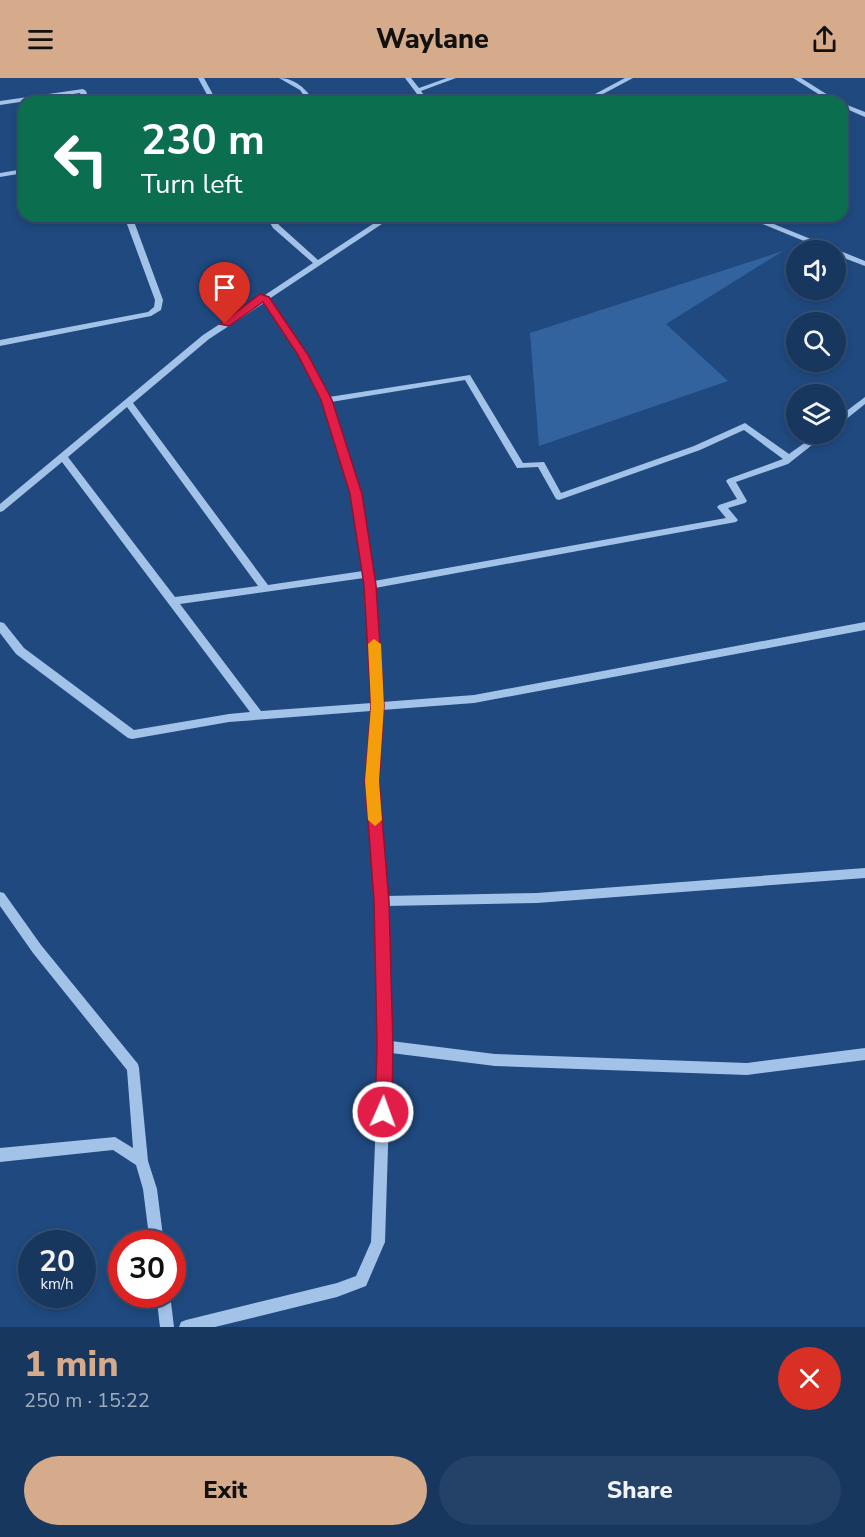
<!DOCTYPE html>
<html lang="en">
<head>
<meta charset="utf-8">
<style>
	:root { --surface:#17375f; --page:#244268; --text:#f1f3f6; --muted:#9eacbd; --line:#365174; --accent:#d6ab8b }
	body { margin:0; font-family:"Nunito Sans",sans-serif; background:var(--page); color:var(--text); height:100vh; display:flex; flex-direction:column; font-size:22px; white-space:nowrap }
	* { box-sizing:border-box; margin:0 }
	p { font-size:20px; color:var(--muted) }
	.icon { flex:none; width:33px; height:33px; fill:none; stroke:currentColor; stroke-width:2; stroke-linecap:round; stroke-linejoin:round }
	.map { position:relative; height:1249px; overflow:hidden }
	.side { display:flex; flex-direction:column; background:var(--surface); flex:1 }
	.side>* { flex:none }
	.hud { position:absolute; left:18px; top:18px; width:830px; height:126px; border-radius:18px; box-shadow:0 3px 9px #0003,0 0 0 2px var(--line); background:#0b6e4f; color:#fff; overflow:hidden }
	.controls { position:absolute; left:786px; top:162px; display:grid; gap:12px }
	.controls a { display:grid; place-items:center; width:60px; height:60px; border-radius:50%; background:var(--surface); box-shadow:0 3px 9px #0003,0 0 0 2px var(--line); font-size:30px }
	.speed { position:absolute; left:18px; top:1152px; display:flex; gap:12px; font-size:30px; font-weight:700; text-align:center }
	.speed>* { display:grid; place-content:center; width:78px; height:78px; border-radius:50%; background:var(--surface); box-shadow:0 3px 9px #0003,0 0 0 2px var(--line); line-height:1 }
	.speed small { font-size:15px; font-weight:400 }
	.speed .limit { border:9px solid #d22; background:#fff; color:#111 }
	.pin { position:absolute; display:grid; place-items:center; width:51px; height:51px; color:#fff; margin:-62px -26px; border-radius:50% 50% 50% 0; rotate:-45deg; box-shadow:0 0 6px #0007 }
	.pin .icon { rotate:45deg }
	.me { position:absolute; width:66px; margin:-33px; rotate:2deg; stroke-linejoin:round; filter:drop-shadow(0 0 4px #0008) }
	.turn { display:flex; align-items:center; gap:21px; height:126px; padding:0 24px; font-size:27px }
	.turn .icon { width:78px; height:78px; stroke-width:2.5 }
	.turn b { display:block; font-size:42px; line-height:51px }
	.round { display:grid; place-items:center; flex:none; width:63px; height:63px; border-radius:32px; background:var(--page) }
	.overview { display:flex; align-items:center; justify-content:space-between; height:102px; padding:0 24px }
	h1 { font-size:36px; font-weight:800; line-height:45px; color:var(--accent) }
	.action { display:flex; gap:12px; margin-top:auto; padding:12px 24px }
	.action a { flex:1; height:69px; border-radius:36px; background:var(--accent); color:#111; font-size:24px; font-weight:800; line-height:69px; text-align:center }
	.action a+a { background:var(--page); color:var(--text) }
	header { display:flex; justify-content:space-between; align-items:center; height:78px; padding:0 24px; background:var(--accent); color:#111; font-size:27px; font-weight:800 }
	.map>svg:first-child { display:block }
</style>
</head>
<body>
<header><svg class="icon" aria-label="menu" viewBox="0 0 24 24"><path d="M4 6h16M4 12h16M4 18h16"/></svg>Waylane<svg class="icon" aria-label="share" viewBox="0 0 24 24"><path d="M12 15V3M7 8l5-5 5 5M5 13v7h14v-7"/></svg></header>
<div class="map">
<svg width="865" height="1249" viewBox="0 0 865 1249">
	<rect width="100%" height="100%" fill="#1f497f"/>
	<polygon fill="#32639e" points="783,173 666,246 728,303 539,368 530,255"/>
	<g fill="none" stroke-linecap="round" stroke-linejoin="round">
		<g fill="#a3c2e8" fill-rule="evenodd">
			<polygon points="198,0 204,0 217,24 211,24"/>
			<path d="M279 0C295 0 306 11 315 24H308L300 12Z"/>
			<polygon points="405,0 411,0 419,10 447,0 456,0 421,13 429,24 423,24"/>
			<polygon points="625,0 633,0 588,24 580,24"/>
			<polygon points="793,0 801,0 839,24 831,24"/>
			<polygon points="83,11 86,13 90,24 84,24 80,15 0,27 0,23"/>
			<polygon points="842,25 865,34 865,39 842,29"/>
			<polygon points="24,91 24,95 0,99 0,95"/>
			<polygon points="124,138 132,138 163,222 161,232 151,238 0,268 0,262 148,234 154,229 155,222"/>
			<path d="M266 138H274L279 147 318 182 385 138H394L269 221 307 277 329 319 470 297 523 385 544 384 561 415 694 368 745 345 789 376 817 356H826L788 386 736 404 747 423 745 425 728 430 738 442 736 444 375 510 382 624 474 617 865 544V552L474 625 382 632 377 703 386 818 537 815 865 790V800L537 825 387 828 391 963 495 976 747 985 865 970V982L747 997 495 988 391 975 385 1164 366 1208 337 1219 215 1249H179L181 1244 186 1242 337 1205 356 1198 371 1164 379 968 375 823 367 703 371 633 229 644 132 661 128 660 16 576 0 555V544L4 545 24 570 134 652 229 636 250 634 62 384 3 433 0 434V426L203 257 260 220 261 217H265L313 185 273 150ZM264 225 299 277 322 322 351 416 363 493 268 507 133 325 209 261ZM465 302 517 390 538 389 556 421 559 422 700 372 744 352 783 381 728 401 726 403 737 421 719 427 717 429 726 440 374 503 361 416 331 324ZM127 329 258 508 175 519 68 379ZM364 500 372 625 261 633 180 526Z"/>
			<polygon points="743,138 754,138 865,183 865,188 836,177 836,172 826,172"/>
			<polygon points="865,319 865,326 839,347 836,348 836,341"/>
			<polygon points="0,814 4,815 41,867 138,986 139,990 148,1083 157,1111 164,1166 150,1166 143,1111 136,1087 113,1072 0,1084 0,1070 115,1059 133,1070 127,992 33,875 0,828"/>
			<polygon points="156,1216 170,1216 174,1249 160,1249"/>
		</g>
	</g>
	<polygon fill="#e11d48" stroke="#92132f" stroke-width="1.5" points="260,216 269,219 308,277 332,322 362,416 376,507 384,628 379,703 389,823 393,968 392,1034 389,1040 383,1042 377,1040 375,1034 377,968 374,823 365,703 371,628 364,507 350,416 321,322 298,277 263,224 229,248 220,246"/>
	<polygon fill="#f59e0b" points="374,561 381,566 384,628 379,703 382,742 375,748 368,742 365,703 371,628 368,566"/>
</svg>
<div class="controls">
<a><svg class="icon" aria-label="sound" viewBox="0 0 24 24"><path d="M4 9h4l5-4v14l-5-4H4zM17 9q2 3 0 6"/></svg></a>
<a><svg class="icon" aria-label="search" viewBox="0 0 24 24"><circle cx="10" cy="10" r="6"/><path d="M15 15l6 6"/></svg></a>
<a><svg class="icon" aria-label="layers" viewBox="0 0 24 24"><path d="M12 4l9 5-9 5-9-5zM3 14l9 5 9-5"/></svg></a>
</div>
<div class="speed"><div>20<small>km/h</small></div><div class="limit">30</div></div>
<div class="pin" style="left:225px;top:246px;background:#d93025"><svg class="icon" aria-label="arrive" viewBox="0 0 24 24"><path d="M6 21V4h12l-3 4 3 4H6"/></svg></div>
<svg class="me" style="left:383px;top:1034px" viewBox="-20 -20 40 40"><circle r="17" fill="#e11d48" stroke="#fff" stroke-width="3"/><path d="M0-11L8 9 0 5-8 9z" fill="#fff"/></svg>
<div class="hud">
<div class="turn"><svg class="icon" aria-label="left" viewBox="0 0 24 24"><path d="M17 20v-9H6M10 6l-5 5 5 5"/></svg><div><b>230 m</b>Turn left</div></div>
</div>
</div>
<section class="side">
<div class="overview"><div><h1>1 min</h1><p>250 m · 15:22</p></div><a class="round" style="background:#d93025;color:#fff"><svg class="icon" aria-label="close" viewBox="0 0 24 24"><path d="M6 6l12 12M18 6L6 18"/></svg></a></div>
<div class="action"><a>Exit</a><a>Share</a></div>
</section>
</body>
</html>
